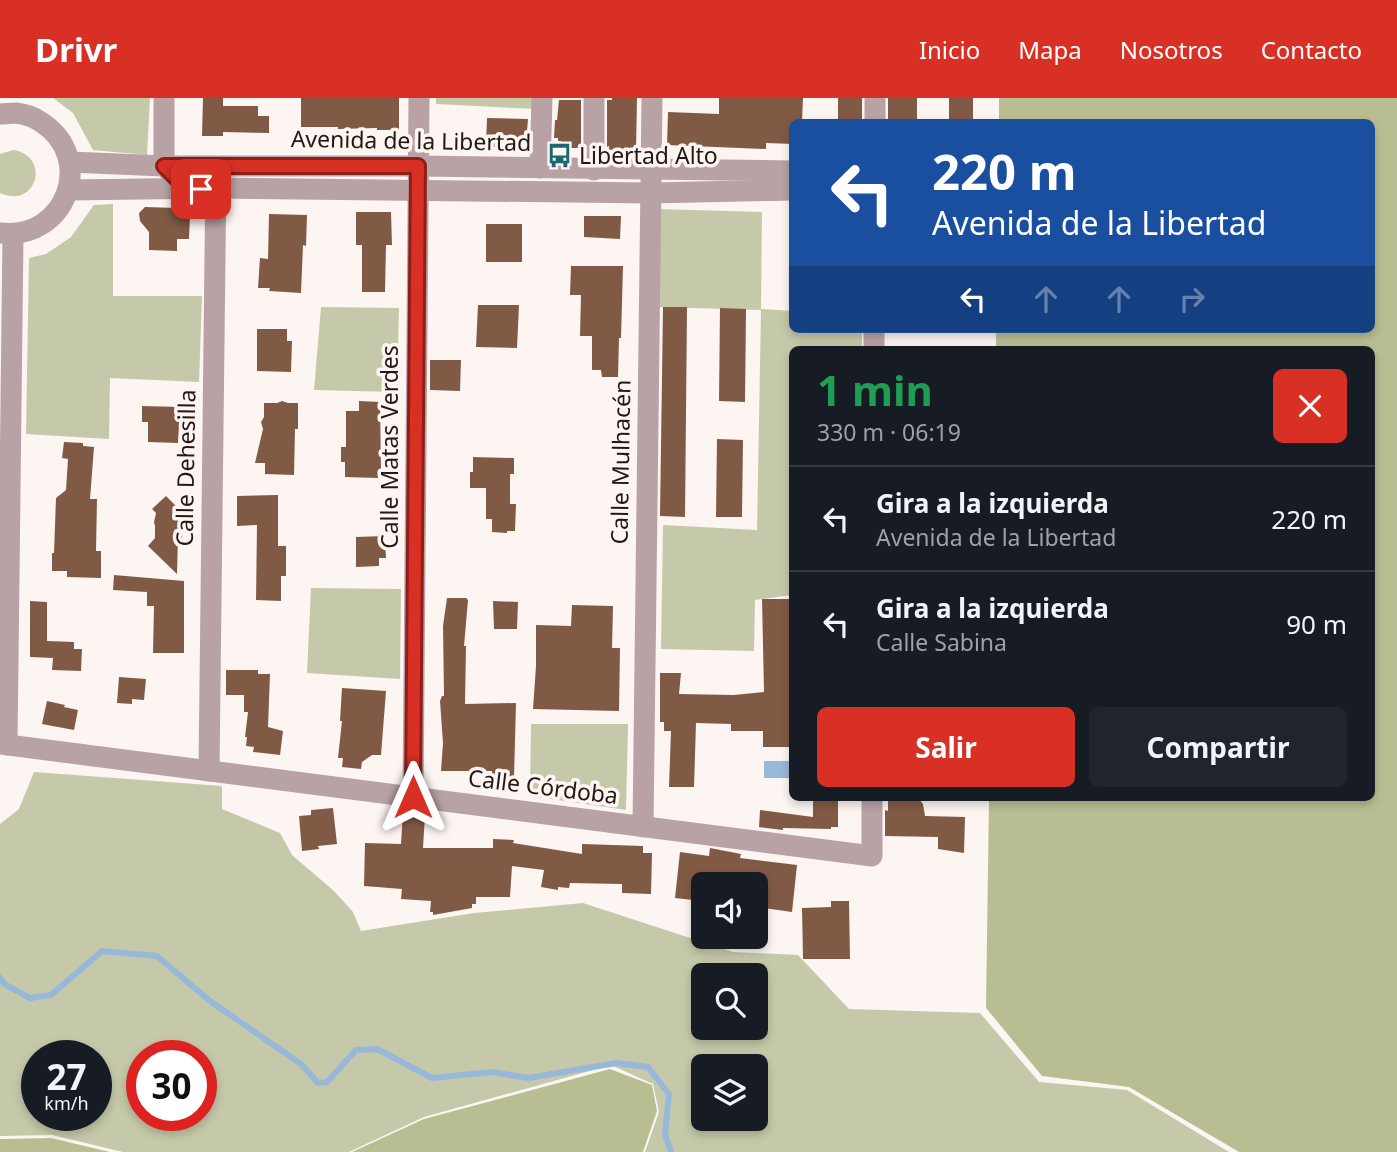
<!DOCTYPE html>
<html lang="es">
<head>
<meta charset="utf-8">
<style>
	:root { --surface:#171b24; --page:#20242c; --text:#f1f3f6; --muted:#9ea1a6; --line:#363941; --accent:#d93025 }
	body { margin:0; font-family:"Noto Sans",sans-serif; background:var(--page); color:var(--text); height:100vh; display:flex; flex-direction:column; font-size:26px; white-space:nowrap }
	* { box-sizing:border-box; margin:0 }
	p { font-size:23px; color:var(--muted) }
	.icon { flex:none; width:38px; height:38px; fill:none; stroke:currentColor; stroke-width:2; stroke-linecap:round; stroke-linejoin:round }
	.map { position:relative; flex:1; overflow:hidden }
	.drawer { position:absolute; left:789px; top:248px; width:586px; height:455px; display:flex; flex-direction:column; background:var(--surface); border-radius:10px; box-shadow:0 4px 10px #0003 }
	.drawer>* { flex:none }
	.banner { position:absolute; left:789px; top:21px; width:586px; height:214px; border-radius:10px; box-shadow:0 4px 10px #0003; background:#1a4fa0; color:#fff; overflow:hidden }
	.controls { position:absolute; left:691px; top:774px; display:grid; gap:14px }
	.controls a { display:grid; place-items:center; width:77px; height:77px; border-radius:10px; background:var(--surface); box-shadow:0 4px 10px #0003; font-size:35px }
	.speed { position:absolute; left:21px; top:942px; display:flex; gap:14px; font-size:35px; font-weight:700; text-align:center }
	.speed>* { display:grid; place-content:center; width:91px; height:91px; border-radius:50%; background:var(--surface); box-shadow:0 4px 10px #0003; line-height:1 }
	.speed small { font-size:18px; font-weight:400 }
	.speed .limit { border:10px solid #d22; background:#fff; color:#111 }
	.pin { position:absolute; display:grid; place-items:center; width:60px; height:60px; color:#fff; margin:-30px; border-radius:14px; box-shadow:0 4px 10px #0006 }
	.me { position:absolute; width:77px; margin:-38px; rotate:0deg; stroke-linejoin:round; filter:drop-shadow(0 0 5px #0008) }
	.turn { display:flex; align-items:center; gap:24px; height:147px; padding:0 28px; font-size:32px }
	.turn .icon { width:91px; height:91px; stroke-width:2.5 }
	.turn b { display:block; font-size:49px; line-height:60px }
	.lanes { display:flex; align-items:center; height:66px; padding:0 28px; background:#0003; justify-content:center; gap:35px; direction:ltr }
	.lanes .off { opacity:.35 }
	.round { display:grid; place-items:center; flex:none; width:74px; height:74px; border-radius:10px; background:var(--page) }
	.headline { display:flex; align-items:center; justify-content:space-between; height:119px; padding:0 28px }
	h1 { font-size:42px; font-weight:700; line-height:52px; color:#1e9e55 }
	.cta { display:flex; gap:14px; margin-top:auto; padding:14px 28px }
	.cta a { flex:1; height:80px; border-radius:10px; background:var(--accent); color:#fff; font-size:28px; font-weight:700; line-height:80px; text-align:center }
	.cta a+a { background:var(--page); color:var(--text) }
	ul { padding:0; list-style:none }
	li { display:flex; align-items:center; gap:21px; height:105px; padding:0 28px; border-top:2px solid var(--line) }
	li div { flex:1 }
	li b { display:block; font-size:26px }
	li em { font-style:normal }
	header { display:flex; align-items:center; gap:42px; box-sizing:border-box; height:98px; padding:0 35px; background:var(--accent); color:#fff }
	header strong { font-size:33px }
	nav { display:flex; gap:38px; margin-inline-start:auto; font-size:24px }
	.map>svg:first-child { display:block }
</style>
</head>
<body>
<header>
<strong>Drivr</strong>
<nav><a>Inicio</a><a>Mapa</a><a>Nosotros</a><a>Contacto</a></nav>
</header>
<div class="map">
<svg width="1397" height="1054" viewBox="0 0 1397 1054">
	<rect width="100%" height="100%" fill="#fcf5f2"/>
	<g fill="#c5c9a9" fill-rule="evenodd">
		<polygon points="53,0 150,0 147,57 93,52 73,15"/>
		<polygon points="436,0 536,0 535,11 436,6"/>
		<path d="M13 52C52 58 36 112 0 95V56Z"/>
		<polygon points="113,106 113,198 202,198 199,284 110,280 109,341 26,336 29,160 46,156 71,139 94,107"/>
		<polygon points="657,111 762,114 761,211 793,213 793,231 862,231 862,252 793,252 793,497 755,502 754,553 661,551 663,427 757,432 761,212 656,209"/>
		<polygon points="321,209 399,210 397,294 314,292"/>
		<polygon points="311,490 401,491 400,581 307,575"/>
		<polygon points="531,626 628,626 626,712 530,698"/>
		<path d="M34 674 222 688V711L280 735 292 757 334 793 353 814 361 833 474 815 583 805 733 854 798 857 849 911 980 915 1039 984 1127 992 1229 1054H645L659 1014 653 986 611 967 424 1019 349 1054H123L52 1037 0 1038V726L19 711ZM704 877H756V929H704ZM37 957H96V1017H37ZM142 957H201V1017H142ZM704 968H756V1020H704Z"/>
	</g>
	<g fill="#b9be92">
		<polygon points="999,0 1397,0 1397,1054 1239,1054 1129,989 1042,978 986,910 989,700 1372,700 1372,252 996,252 996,231 1372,231 1372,24 999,24"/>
		<polygon points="610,971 652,987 657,1013 643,1054 352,1054 424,1021"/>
		<polygon points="51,1040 110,1054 0,1054 0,1041"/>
	</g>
	<rect fill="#97b8d9" x="764" y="663" width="29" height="17"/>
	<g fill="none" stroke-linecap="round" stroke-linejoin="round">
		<polyline stroke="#97b8d9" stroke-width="6" points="0,880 4,886 30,900 51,897 102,853 157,858 210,903 301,966 318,985 327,984 356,952 377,951 432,980 492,974 529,980 616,965 648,969 669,996 665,1036 671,1054"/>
	</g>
	<g fill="#815a46">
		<polygon points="203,0 223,0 223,8 258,8 258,18 269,18 269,35 223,34 223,38 202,38"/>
		<polygon points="301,0 399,0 399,32 377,32 377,30 338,31 338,29 301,29"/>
		<polygon points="612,0 637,0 636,53 609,52 609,48 607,49 607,2 612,2"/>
		<polygon points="719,0 803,0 802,24 793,24 793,46 766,45 766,51 667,47 668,14 719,16"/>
		<rect x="838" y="0" width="24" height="24"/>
		<rect x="888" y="0" width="29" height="24"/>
		<rect x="949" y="0" width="24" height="24"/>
		<polygon points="559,2 581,2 581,50 561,50 561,43 558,43 558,40 554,40 555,22 557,22"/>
		<polygon points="487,20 528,21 526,45 515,45 515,50 492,49 492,46 486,46"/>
		<polygon points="145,109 178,110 177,117 190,117 189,141 177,141 177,153 149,152 149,134 140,123 139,115"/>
		<polygon points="356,114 391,114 392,147 386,147 385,194 362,194 362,147 356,147"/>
		<polygon points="269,116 307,117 306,148 303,147 301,195 269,193 270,190 258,190 260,160 268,161"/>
		<polygon points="584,118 621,118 620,141 584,139"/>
		<rect x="486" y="126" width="36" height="38"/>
		<polygon points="571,168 623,168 621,240 619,240 618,279 602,279 601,272 592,272 592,238 580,238 581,197 570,197"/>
		<polygon points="478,207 519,207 517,250 476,249"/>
		<polygon points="663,209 687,209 685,419 660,418"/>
		<polygon points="720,210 746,211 745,304 719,303"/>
		<polygon points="257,231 287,231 287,243 292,243 291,274 257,273"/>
		<polygon points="430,262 461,262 460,293 430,292"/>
		<polygon points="282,303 288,305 298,305 298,331 295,331 294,377 265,376 265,365 255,365 263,331 261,324 264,319 264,305 277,305"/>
		<polygon points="359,303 380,304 381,373 378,373 378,380 345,379 345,364 341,364 341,349 346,349 346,313 359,313"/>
		<polygon points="142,308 180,309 178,345 148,344 148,324 142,324"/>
		<polygon points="717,341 743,342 742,419 716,419"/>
		<polygon points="64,344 83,345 83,348 94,349 90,401 97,401 96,453 101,453 101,480 67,479 67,473 52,473 52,455 54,455 56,400 66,392 68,361 62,360"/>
		<polygon points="473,359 514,360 514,376 510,376 510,406 516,406 515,433 507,433 507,435 492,434 492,421 486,421 486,390 470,390 470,374 473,374"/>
		<polygon points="278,397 278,448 286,448 286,478 281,478 281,503 256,502 257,427 237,428 237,398"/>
		<polygon points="166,398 183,415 182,440 178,440 177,476 148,448 155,440 155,428 154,424 156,415 152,411"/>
		<polygon points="385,438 386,460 379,460 379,468 356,469 356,439"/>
		<polygon points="114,477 184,483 184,555 153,555 154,508 147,508 147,494 113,492"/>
		<polygon points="447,500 466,500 468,502 464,548 466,548 465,606 516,605 514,680 492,679 492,673 441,673 443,645 440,603 442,598 444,598 443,528"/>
		<polygon points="762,501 789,501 791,649 763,649 763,633 731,633 731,626 696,625 694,689 669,689 671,633 664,633 664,624 660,624 660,575 681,575 679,596 734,597 764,594"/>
		<polygon points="30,503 47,504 47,543 74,544 74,551 82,551 81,573 52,572 53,560 30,559"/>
		<polygon points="493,503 518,504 517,531 494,531"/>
		<polygon points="572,507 613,508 612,550 620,550 619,613 533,611 536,568 536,527 571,528"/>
		<polygon points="226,572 258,572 258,576 270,576 268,629 283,633 280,657 253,654 254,649 246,648 247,639 245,639 248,614 244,614 244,597 226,597"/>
		<polygon points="119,579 146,581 144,602 132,601 132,606 117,605"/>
		<polygon points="342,590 386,593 381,657 372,657 362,664 361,671 342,669 343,660 338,660 342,623 340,623"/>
		<polygon points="47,603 65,607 64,609 78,612 74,632 42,626"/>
		<polygon points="813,700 838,700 838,729 831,729 831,731 783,730 783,732 759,729 760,712 813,719"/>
		<polygon points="888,700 918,700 923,706 925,718 965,719 964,755 938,751 938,739 885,738 885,712 888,713"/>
		<polygon points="333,710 337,746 318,748 319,751 302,753 299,718 311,717 311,712"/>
		<polygon points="403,715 425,717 423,750 493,750 493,741 514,742 513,745 582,756 582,746 643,748 643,755 652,755 651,796 622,795 622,786 570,785 569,790 558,789 558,792 541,789 544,772 512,768 510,799 476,799 476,806 472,806 472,810 433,817 433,814 430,814 431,803 401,801 402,791 364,788 365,745 401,746"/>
		<polygon points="710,750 741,756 740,760 797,767 792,814 756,809 756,786 695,786 693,802 675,800 680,754 709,758"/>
		<polygon points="831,803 849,803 850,861 803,861 802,810 831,809"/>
	</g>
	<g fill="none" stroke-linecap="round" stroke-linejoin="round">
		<g stroke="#b8a2a6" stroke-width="21">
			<polyline points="164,0 164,68 187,91"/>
			<polyline points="540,70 542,0"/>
			<polyline points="594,72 594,0"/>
			<polyline points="874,252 874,231"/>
			<polyline points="0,646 872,758 872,700"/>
			<polyline points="7,647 13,137"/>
			<polyline points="209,673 216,73"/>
			<polyline points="413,699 419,0"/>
			<polyline points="643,729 652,0"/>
		</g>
		<g stroke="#b8a2a6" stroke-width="21">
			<path d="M0 16C5 16 11 15 16 15 25 16 34 19 41 24 97 60 66 143 0 135"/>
			<polyline points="875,24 875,0"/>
			<polyline points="70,64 164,68 418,68 793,73"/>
			<polyline points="69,92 216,90 651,95 793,92"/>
		</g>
	</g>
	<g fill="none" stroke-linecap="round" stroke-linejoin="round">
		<defs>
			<polyline id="route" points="201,91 187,91 164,68 418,68 413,699"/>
		</defs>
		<use href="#route" stroke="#8d1f18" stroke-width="18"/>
		<use href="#route" stroke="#d93025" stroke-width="12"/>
	</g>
	<defs>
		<symbol id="bus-bare" viewBox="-9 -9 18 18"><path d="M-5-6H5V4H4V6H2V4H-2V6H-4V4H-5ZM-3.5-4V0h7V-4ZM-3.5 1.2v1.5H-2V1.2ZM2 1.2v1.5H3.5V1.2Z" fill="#1c6672" stroke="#fcf5f2" stroke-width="2.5" paint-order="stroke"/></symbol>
	</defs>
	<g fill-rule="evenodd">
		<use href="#bus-bare" x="542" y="40" width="35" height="35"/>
	</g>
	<g text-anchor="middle" stroke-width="7" stroke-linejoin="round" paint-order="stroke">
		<g font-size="23" fill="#231813" stroke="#fcf5f2">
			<text transform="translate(411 43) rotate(1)" y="8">Avenida de la Libertad</text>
			<text transform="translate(390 349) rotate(-90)" y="8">Calle Matas Verdes</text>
			<text transform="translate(621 364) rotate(-89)" y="8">Calle Mulhacén</text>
			<text transform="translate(186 370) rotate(-89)" y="8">Calle Dehesilla</text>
			<text transform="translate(543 689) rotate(7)" y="8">Calle Córdoba</text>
		</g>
		<g font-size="23" fill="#231813" stroke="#fcf5f2" text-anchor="start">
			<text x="579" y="66">Libertad Alto</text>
		</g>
	</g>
</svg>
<div class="controls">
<a><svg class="icon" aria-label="sound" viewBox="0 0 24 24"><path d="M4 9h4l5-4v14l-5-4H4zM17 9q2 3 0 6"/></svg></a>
<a><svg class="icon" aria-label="search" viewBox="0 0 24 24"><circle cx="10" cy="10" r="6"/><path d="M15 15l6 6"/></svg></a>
<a><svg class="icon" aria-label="layers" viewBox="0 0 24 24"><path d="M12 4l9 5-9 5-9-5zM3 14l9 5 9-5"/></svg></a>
</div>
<div class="speed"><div>27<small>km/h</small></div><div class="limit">30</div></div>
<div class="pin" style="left:201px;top:91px;background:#d93025"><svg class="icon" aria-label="arrive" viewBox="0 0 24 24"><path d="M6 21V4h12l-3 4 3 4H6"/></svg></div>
<svg class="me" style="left:413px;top:699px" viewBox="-20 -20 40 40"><path d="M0-17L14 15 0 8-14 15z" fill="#d93025" stroke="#fff" stroke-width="4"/></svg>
<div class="banner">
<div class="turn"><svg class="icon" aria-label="left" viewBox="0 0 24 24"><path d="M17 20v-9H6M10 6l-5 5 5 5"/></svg><div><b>220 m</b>Avenida de la Libertad</div></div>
<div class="lanes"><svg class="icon" aria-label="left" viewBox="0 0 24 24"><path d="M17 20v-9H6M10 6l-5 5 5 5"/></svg><svg class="icon off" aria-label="ahead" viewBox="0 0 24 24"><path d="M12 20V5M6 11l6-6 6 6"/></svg><svg class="icon off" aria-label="ahead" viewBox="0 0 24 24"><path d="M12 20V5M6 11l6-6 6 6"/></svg><svg class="icon off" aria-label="right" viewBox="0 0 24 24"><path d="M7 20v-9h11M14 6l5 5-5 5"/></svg></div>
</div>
<section class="drawer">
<div class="headline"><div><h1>1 min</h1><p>330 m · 06:19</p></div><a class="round" style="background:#d93025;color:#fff"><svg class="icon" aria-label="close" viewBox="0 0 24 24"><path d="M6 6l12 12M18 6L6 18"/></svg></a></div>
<ul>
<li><svg class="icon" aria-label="left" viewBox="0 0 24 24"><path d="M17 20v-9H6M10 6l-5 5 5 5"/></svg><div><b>Gira a la izquierda</b><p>Avenida de la Libertad</p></div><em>220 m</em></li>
<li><svg class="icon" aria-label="left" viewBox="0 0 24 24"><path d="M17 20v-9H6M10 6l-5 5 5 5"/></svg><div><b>Gira a la izquierda</b><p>Calle Sabina</p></div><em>90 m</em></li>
</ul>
<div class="cta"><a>Salir</a><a>Compartir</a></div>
</section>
</div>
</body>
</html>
